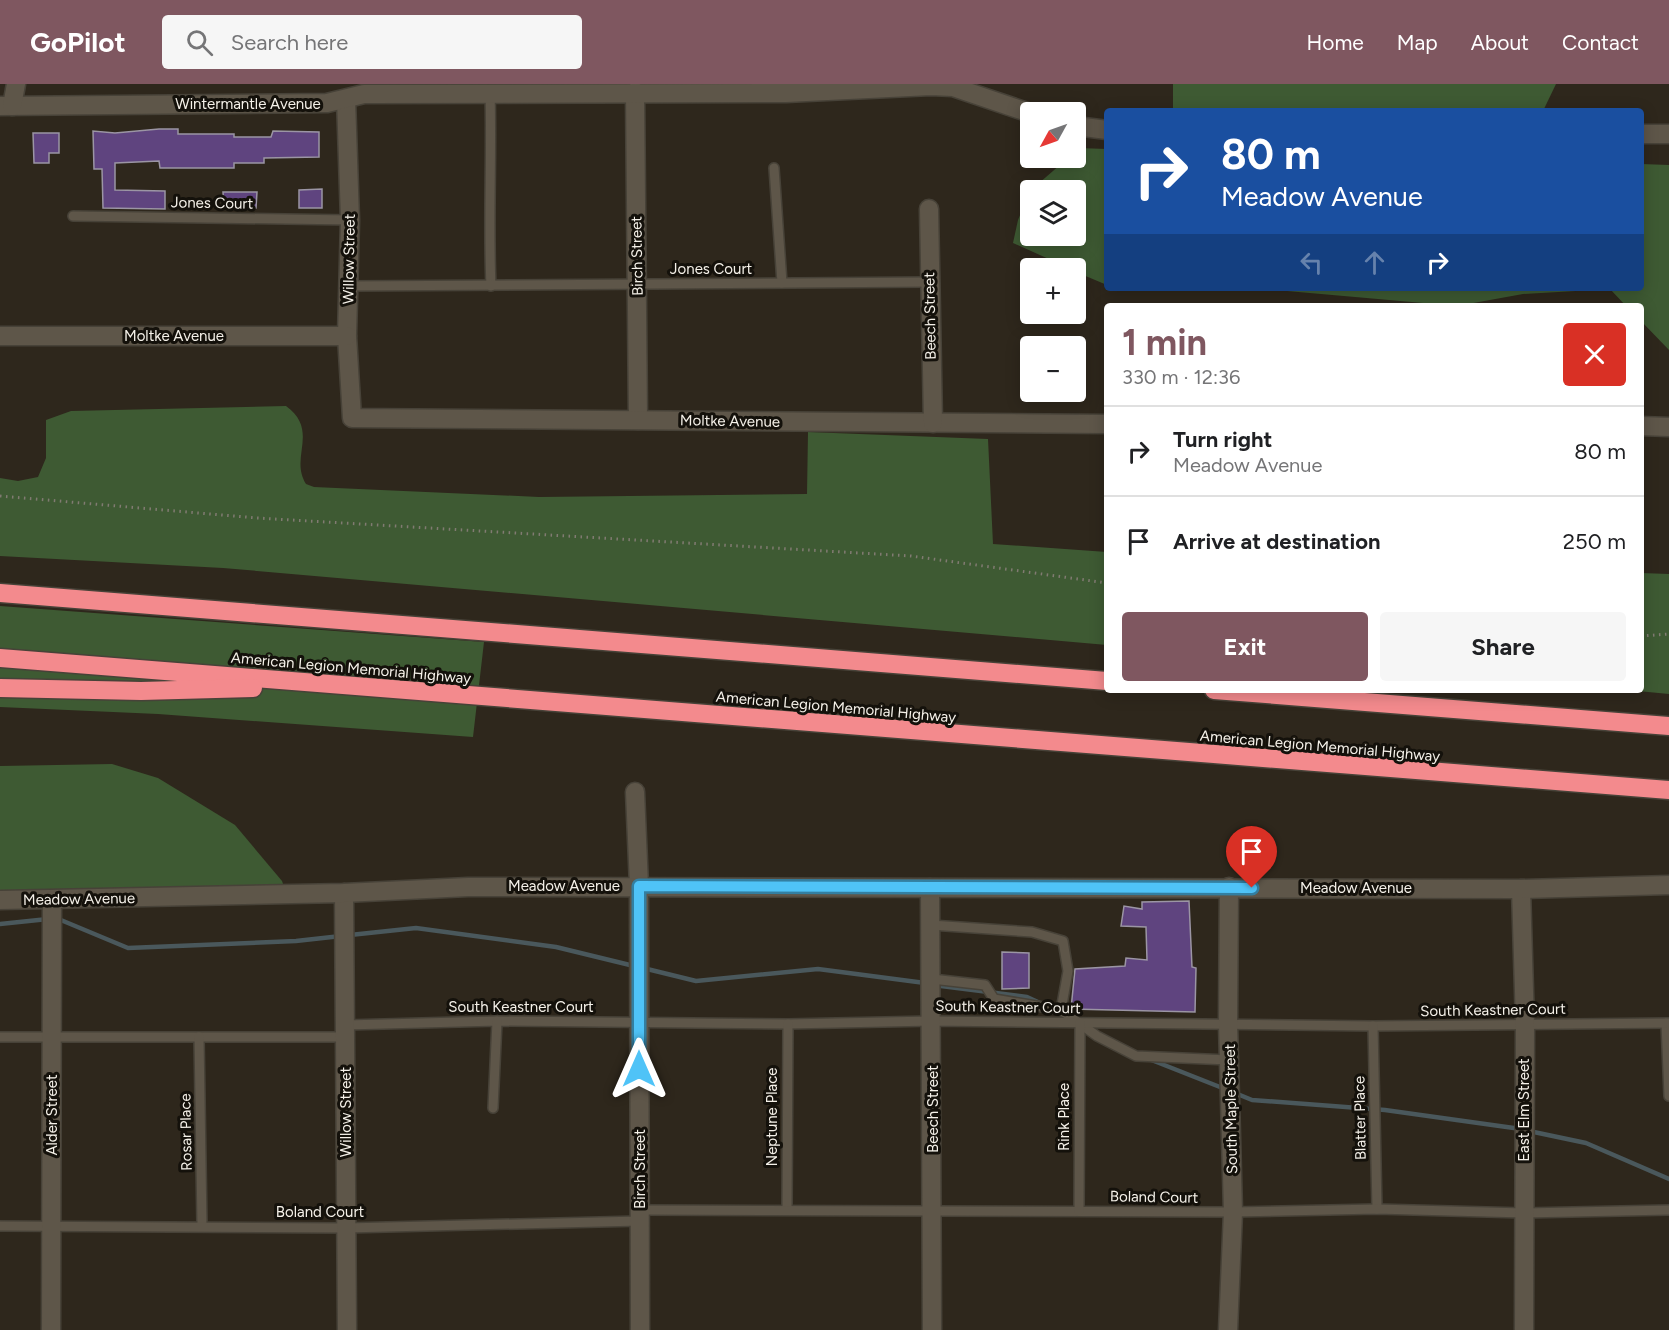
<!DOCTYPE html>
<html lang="en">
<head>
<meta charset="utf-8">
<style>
	:root { --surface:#fff; --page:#f6f6f6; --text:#202124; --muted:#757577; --line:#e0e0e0; --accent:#7f5760 }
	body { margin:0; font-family:Figtree,sans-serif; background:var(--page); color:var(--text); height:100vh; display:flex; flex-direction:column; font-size:22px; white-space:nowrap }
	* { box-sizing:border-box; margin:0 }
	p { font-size:20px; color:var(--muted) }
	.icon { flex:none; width:33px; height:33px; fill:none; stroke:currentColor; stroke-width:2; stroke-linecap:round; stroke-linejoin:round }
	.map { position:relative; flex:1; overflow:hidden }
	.details { position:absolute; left:1104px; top:219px; width:540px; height:390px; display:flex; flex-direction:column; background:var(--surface); border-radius:6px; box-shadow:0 3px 15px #0003 }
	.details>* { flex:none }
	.banner { position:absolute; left:1104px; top:24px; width:540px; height:183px; border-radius:6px; box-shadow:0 3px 15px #0003; background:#1a4fa0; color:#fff; overflow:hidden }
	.needle { width:39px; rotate:230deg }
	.tools { position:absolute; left:1020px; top:18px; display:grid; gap:12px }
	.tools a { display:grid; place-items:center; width:66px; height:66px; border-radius:6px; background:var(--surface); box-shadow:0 3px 15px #0003; font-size:30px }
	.pin { position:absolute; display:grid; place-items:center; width:51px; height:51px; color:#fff; margin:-62px -26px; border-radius:50% 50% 50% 0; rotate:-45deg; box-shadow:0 0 6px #0007 }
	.pin .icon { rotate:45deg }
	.me { position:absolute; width:66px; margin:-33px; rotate:0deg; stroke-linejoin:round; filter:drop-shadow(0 0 4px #0008) }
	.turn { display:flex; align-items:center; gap:21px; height:126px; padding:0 18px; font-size:27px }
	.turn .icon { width:78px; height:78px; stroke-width:2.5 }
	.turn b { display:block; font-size:42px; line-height:51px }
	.lanes { display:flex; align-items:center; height:57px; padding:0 18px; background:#0003; justify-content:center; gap:30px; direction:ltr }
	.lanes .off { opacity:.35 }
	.round { display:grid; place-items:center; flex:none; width:63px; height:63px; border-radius:6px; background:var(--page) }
	.head { display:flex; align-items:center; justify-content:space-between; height:102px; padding:0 18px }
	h1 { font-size:36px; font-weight:700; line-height:45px; color:var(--accent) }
	.action { display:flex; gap:12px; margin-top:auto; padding:12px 18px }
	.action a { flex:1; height:69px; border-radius:6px; background:var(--accent); color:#fff; font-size:24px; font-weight:700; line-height:69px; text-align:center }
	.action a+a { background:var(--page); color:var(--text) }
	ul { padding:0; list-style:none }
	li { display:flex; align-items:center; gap:18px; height:90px; padding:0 18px; border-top:2px solid var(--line) }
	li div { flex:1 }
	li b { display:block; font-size:22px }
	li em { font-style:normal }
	header { display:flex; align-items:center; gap:36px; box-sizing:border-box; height:84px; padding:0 30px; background:var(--accent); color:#fff }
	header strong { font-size:28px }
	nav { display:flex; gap:33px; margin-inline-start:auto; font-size:21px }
	.search { width:420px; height:54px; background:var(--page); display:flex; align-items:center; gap:15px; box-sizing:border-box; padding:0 21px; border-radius:6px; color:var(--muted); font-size:22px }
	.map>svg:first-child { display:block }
</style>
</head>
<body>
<header>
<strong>GoPilot</strong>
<div class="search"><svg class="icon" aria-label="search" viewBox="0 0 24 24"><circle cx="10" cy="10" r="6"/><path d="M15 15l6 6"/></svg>Search here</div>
<nav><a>Home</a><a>Map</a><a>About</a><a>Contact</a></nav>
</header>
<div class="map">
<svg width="1669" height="1246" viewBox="0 0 1669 1246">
	<rect width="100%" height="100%" fill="#2e271c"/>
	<g fill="#3e5a33">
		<polygon points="1173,0 1556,0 1543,27 1173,27"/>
		<polygon points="1078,64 1107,65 1107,201 1076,188 1076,184 1069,184 1013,159 1018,136 1030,107 1030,152 1076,152 1076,106 1031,106 1068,74 1076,74"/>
		<polygon points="1641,80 1669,81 1669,266 1641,237 1641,222 1626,222 1610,205 1523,210 1457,222 1263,205 1177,207 1140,204 1641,204"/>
		<path d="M286 322C320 347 289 373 306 400L314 403 539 413 807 410 808 348 988 355 993 460 1107 468V561L223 484 0 472V394L18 397 38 393 46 374V336L71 327Z"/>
		<polygon points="1641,489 1669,490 1669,610 1627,606 1641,606"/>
		<polygon points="0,522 484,558 473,653 158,630 0,623"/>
		<polygon points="112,680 158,694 235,741 282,797 289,817 0,820 0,682"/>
	</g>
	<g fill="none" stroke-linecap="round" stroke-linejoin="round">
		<g stroke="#4a585c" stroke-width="4.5">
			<polyline points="56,834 128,864 296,857 341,852"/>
			<polyline points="0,840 48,835"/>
			<polyline points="350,851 416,844 556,863 634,882"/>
			<polyline points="643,884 696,897 818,885 925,899"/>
			<polyline points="933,901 1027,913 1040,919"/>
			<polyline points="1149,975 1225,1005"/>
			<polyline points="1235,1009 1252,1016 1385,1026 1521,1045"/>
			<polyline points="1529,1047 1586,1059 1669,1095"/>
		</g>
	</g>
	<g fill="#5f447f" stroke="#9b95a4" stroke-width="1.5">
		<polygon points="159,45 178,45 178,50 234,50 234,53 271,53 273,47 319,48 319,73 264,74 264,79 234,79 234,84 160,84 159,77 115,79 115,106 165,107 165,125 103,124 102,85 94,85 93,47 115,49"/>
		<polygon points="33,49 59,49 59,69 49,69 49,79 34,79"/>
		<polygon points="322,105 322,124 299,124 299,106"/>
		<polygon points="223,108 257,108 256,124 224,124"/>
		<polygon points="1189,817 1192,883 1196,884 1195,928 1071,925 1075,885 1125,882 1126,874 1147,876 1146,843 1121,842 1124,822 1142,825 1142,818"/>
		<polygon points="1002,868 1029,869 1029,904 1002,905"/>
	</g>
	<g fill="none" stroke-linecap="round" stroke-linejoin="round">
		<defs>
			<g id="lane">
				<path d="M490 8C492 73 488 137 491 202"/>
				<polyline points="774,84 782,199"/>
				<polyline points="73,132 350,136"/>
				<polyline points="349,202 929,198"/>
				<polyline points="931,841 1032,848 1063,857 1068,887 1061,926 994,915 985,901 932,895"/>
				<polyline points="1061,926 1097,952 1136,972 1229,976"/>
				<polyline points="1666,939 1669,1012"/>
				<polyline points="346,941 497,937 788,940 932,937 1373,942 1669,939"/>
				<polyline points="1373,942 1377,1125"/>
				<polyline points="0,953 346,953"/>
				<polyline points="199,953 202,1142"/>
				<polyline points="493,1024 497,937"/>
				<polyline points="787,1125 788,940"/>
				<polyline points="640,1126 1233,1128 1377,1125 1524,1129 1669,1126"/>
				<polyline points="1079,1127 1080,939"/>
				<polyline points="0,1142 346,1144 640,1137"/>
			</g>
			<g id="street">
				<polyline points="635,8 638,336"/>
				<polyline points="346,15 350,136 347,252 352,334 1107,340"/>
				<polyline points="0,22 327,19 364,10 786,9 931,2 953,3 1030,29"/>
				<polyline points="12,22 16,0"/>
				<polyline points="1076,42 1107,46"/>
				<polyline points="1641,50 1669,50"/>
				<polyline points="929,125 933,339"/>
				<polyline points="0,252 347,252"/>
				<polyline points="1641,342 1669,343"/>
				<polyline points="635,708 639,802 640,1246"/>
				<polyline points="930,804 932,1246"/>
				<polyline points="1521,805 1525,941 1524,1246"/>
				<polyline points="344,809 347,1246"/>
				<polyline points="0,816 344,809 468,803 1521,805 1669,801"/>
				<polyline points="51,1246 52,816"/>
				<polyline points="1228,1246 1233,1128 1228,940 1229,803"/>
			</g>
			<g id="highway">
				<polyline points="0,509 1107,597"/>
				<polyline points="0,574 1669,706"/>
				<polyline points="0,604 141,607 253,604"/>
				<polyline points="1214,606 1669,642"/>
			</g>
		</defs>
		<use href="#lane" stroke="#474238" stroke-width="12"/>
		<use href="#street" stroke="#474238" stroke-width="21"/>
		<use href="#highway" stroke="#474238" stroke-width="21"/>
		<g stroke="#817b72" stroke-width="3" stroke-dasharray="1.5 4.5" stroke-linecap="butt">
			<polyline points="0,412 257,434 911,472 1107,499"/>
			<polyline points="1641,552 1669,550"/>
		</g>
		<use href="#lane" stroke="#5e5649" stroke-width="9"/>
		<use href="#street" stroke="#5e5649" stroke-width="18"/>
		<use href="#highway" stroke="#f38a8d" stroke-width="18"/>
	</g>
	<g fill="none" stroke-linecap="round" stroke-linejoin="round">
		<defs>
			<polyline id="route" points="639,985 639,802 1252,804"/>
		</defs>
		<use href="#route" stroke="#337fa1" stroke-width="15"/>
		<use href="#route" stroke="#4fc3f7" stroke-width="10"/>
	</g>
	<g text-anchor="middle" stroke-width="6" stroke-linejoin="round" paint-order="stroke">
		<g font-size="15" fill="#f5f1e9" stroke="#14110b">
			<text x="248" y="25">Wintermantle Avenue</text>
			<text transform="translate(212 119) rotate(1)" y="5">Jones Court</text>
			<text transform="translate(637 172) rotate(-91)" y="5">Birch Street</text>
			<text transform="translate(349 175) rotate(-89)" y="5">Willow Street</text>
			<text x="711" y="190">Jones Court</text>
			<text transform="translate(930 232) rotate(-91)" y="5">Beech Street</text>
			<text x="174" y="257">Moltke Avenue</text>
			<text transform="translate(730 337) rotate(1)" y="5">Moltke Avenue</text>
			<text transform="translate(351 584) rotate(5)" y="5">American Legion Memorial Highway</text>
			<text transform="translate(836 623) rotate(5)" y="5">American Legion Memorial Highway</text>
			<text transform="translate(1320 662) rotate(5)" y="5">American Legion Memorial Highway</text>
			<text x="564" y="807">Meadow Avenue</text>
			<text x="1356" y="809">Meadow Avenue</text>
			<text transform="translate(79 815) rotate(-1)" y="5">Meadow Avenue</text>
			<text x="521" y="928">South Keastner Court</text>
			<text transform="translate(1008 923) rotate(1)" y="5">South Keastner Court</text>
			<text transform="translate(1493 926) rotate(-1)" y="5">South Keastner Court</text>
			<text transform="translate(933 1025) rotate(-90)" y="5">Beech Street</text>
			<text transform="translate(1231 1025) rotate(-91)" y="5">South Maple Street</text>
			<text transform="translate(1524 1026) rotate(-90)" y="5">East Elm Street</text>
			<text transform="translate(346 1028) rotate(-90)" y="5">Willow Street</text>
			<text transform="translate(52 1031) rotate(-90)" y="5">Alder Street</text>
			<text transform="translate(772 1033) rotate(-90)" y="5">Neptune Place</text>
			<text transform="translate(1064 1033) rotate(-90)" y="5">Rink Place</text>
			<text transform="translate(1360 1034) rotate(-91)" y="5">Blatter Place</text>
			<text transform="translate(186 1048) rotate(-91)" y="5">Rosar Place</text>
			<text transform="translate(640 1085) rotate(-90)" y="5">Birch Street</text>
			<text transform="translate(1154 1113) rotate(1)" y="5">Boland Court</text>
			<text x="320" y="1133">Boland Court</text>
		</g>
	</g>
</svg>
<div class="tools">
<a><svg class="needle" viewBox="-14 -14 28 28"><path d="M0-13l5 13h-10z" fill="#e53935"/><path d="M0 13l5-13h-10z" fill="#757577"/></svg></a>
<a><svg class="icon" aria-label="layers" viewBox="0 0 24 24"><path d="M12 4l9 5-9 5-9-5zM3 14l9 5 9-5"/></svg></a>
<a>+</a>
<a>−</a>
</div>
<div class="pin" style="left:1252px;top:804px;background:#d93025"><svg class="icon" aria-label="arrive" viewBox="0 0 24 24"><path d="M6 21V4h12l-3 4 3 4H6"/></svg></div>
<svg class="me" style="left:639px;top:985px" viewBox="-20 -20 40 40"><path d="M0-17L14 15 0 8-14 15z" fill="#4fc3f7" stroke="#fff" stroke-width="4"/></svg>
<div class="banner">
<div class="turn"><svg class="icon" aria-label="right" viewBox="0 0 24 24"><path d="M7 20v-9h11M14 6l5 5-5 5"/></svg><div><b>80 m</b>Meadow Avenue</div></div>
<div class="lanes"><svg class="icon off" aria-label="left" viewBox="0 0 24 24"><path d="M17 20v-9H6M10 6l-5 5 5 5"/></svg><svg class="icon off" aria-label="ahead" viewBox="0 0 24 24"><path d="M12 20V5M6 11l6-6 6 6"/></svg><svg class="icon" aria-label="right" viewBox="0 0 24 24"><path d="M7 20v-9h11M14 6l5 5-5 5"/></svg></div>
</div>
<section class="details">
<div class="head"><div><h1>1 min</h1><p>330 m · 12:36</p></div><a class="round" style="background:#d93025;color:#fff"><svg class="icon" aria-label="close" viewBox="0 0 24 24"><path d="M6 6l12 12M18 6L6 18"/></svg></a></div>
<ul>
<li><svg class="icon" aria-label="right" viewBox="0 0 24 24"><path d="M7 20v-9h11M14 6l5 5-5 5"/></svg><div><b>Turn right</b><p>Meadow Avenue</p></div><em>80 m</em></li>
<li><svg class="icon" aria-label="arrive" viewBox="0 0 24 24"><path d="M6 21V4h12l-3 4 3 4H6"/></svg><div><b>Arrive at destination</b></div><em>250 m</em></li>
</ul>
<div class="action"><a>Exit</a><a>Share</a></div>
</section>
</div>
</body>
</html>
